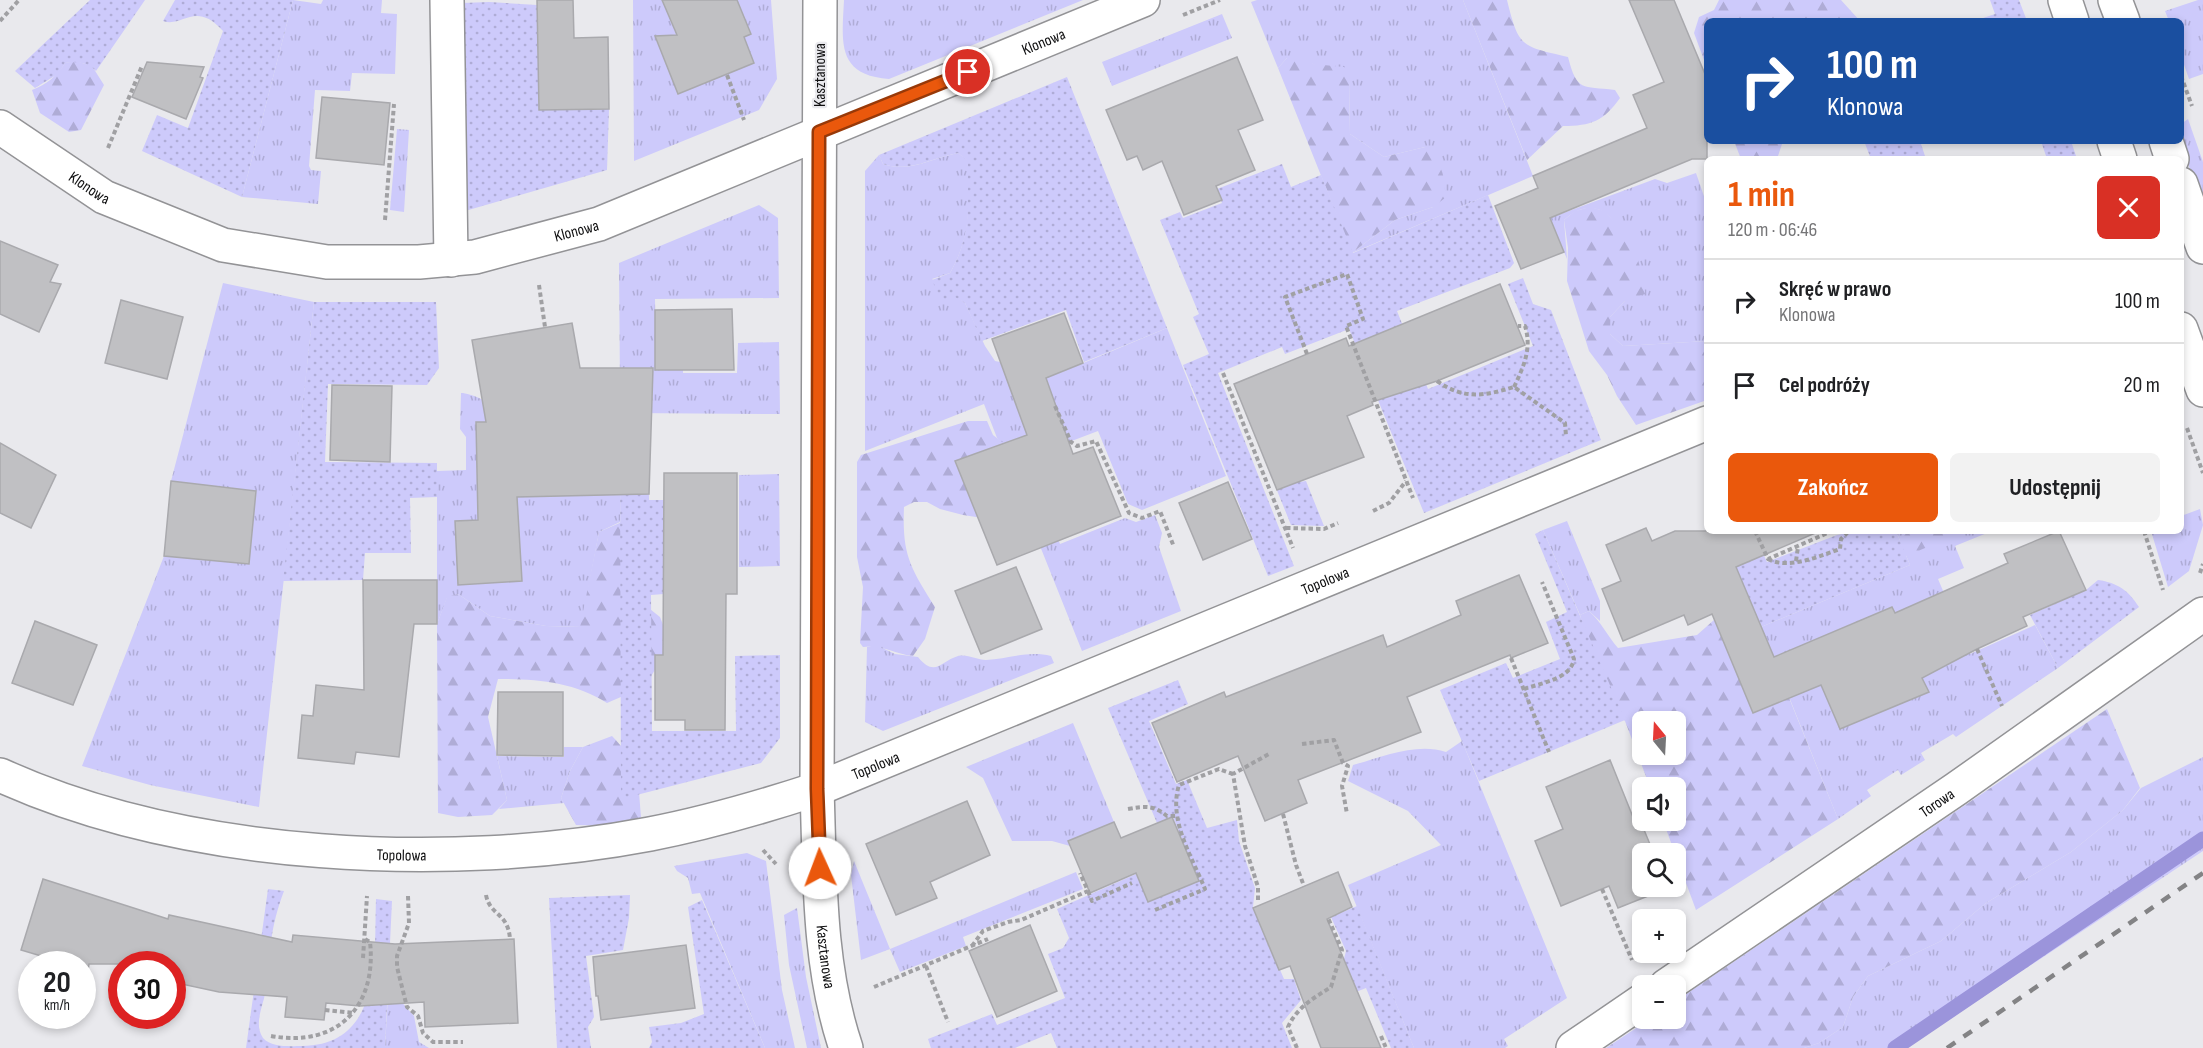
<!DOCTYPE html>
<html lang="pl">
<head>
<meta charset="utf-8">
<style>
	:root { --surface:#fff; --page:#f2f2f2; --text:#202124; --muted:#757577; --line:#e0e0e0; --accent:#ea580c }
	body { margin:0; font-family:"Sofia Sans Condensed",sans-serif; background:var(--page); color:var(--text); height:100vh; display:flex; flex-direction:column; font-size:22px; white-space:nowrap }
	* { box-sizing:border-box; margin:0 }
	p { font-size:20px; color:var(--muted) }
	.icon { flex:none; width:33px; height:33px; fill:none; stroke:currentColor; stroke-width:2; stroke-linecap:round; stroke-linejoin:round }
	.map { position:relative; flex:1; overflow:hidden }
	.details { position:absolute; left:1704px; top:156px; width:480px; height:378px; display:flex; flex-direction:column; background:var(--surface); border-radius:9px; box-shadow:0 3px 9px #0003 }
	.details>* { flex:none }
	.guide { position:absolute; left:1704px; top:18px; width:480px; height:126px; border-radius:9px; box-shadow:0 3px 9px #0003; background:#1a4fa0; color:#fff; overflow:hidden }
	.needle { width:39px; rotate:342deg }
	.controls { position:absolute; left:1632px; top:711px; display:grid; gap:12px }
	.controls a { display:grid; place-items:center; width:54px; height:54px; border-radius:9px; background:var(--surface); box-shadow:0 3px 9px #0003; font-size:30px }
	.speed { position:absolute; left:18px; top:951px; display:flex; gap:12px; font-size:30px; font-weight:700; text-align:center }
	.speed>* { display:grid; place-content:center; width:78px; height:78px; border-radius:50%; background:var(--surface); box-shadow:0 3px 9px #0003; line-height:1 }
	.speed small { font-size:15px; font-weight:400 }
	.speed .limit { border:9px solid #d22; background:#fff; color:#111 }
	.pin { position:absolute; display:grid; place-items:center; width:51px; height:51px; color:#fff; margin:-26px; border:3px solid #fff; border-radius:50%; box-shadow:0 2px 6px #0007 }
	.me { position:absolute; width:66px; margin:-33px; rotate:358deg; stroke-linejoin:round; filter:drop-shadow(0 0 4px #0008) }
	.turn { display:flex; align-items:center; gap:21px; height:126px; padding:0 24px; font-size:27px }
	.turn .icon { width:78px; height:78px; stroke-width:2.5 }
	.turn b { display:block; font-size:42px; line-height:51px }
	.round { display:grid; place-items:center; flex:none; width:63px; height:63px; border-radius:9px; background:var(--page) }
	.headline { display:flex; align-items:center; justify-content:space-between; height:102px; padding:0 24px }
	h1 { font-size:36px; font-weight:700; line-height:45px; color:var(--accent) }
	.action { display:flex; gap:12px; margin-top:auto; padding:12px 24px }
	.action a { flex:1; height:69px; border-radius:9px; background:var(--accent); color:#fff; font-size:24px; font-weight:700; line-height:69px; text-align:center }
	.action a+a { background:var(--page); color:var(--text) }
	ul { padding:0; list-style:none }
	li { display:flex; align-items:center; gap:18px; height:84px; padding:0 24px; border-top:2px solid var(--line) }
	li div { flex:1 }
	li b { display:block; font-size:22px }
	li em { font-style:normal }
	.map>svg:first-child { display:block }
</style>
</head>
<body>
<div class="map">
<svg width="2203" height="1048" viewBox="0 0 2203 1048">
	<defs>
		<pattern id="grass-tufts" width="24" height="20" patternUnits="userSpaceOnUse" patternTransform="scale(1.5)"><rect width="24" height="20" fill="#cdcafb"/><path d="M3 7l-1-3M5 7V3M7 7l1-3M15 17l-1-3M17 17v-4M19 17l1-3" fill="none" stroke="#afacd6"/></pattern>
		<pattern id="forest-firs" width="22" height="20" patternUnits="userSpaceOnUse" patternTransform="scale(1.5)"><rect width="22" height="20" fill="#cdcafb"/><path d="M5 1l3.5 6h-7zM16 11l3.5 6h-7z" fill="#afacd6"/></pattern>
		<pattern id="garden-dots" width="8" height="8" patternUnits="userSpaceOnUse" patternTransform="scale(1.5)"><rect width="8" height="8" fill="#cdcafb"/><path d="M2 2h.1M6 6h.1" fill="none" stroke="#afacd6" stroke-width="1.8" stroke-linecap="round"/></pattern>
	</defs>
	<rect width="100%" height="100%" fill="#e9e9ed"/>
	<g fill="url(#grass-tufts)">
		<polygon points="293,0 321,4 323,0 382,0 381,13 397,14 395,74 352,73 350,91 315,90 309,166 311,170 321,171 318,204 242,197"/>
		<polygon points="633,0 662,0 685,55 678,94 754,63 744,37 751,34 737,0 771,0 777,79 759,110 634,161"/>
		<path d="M844 0H1083L889 79C836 75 842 42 844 0Z"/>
		<polygon points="1257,0 1463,0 1533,176 1352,253 1395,220 1433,207 1425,147 1384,157 1350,134 1349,80 1313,64 1287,58 1278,68 1251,2"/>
		<polygon points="2198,0 2203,0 2203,74 2189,79 2181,56 2181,21 2169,21 2165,11"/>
		<polygon points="1222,14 1232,38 1112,86 1102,62"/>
		<polygon points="2188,119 2203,162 2203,206 2180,141 2181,124"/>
		<polygon points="397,129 409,130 404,212 390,210"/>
		<path d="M958 153 969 161C967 207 974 230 950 273L932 279 965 303 985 346 995 361 1057 374 1167 328 1226 476 1142 510 1128 504 1098 431 1019 461 997 438 984 404 865 451V171L879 155 883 164C910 173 932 158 958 153Z"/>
		<path d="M1696 173 1707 205V341L1623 346 1610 334V317L1625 301C1623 276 1627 216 1597 209 1583 206 1574 211 1564 220L1567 259 1550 218 1655 179 1667 183Z"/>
		<polygon points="759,205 778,218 779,298 655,299 656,367 683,367 683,373 737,373 738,343 779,342 780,414 627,413 652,407 653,369 628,368 627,390 620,389 619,263"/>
		<polygon points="223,283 314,302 259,807 150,785 82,766 164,556 249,563 256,491 171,481"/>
		<path d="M461 393C491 393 590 473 620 494V522L599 532 581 627 546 626 490 616 458 594 447 598 437 624V471L466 470V437L460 429Z"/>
		<polygon points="779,474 780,566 739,567 739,475"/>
		<polygon points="1035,478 1060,544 1125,518 1136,522 1155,515 1162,533 1159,547 1181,611 1082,651 1028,516"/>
		<polygon points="2200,509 2203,525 2189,571 2168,587 2151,531 2181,531 2181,516"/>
		<polygon points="1567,521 1600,601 1600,621 1589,611 1580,615 1543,530"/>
		<polygon points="1896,531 1992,531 1955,546 1964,568 1938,579 1970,654 2035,625 2058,668 1956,737 1953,734 1921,753 1925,760 1901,775 1898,770 1867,790 1871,796 1838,819 1761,627 1910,565"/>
		<path d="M876 645 895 654 918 657C935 678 941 661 958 656 968 654 977 660 986 660 1008 659 1029 650 1051 656L1054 663 883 731 865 722 867 647Z"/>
		<polygon points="1073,723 1114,822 1075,839 1070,846 1052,841 1012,841 983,778 966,767"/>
		<path d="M1462 741 1567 998 1504 1039 1508 1046 1505 1048H1414L1348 885 1441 845 1408 811 1348 781 1353 765C1382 757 1417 742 1446 752Z"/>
		<polygon points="564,747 583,747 570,771 561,798 564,803 499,809 507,800 497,756 564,757"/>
		<polygon points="2203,757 2203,851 1906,1048 1804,1048 1819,1043 1843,1027 1853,997 1868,976 1941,941 1986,903 2071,852 2123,810 2141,788"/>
		<polygon points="747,853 766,861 782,990 795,1048 765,1048 700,893 692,894 688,878 677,871 674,866"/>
		<polygon points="854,861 890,949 1076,872 1083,889 963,937 966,946 900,972 890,949 861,960 851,875"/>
		<polygon points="797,908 806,977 821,1048 807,1048 789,965 784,915"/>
		<polygon points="389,977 398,998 414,1016 419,1042 429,1048 385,1048"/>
	</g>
	<g fill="url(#forest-firs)" fill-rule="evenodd">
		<path d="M1463 0H1507C1519 48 1521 46 1568 57 1577 92 1582 86 1615 90L1620 98C1604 121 1591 126 1563 126L1527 160Z"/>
		<polygon points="1719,0 1841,0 1860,21 1707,21 1707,68 1694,33 1699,17 1714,10"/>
		<path d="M1302 55 1313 64 1344 67 1349 80 1350 134 1384 157 1425 147C1441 163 1446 175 1445 198L1433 207 1395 220 1352 253 1278 68 1287 58Z"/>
		<path d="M76 61 92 66 104 85 81 130 69 132 40 113 32 90C47 84 56 77 65 63Z"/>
		<polygon points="1734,141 1783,141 1777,159 1741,159"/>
		<polygon points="1590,207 1605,211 1634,245 1644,282 1645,294 1625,301 1610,317 1610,334 1623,346 1707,341 1707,400 1636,425 1617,396 1607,375 1589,351 1567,281 1568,248 1564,220 1575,211"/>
		<path d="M968 421H987L993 435 1006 445 1002 521 963 515 940 509 927 502H914L904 507C902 555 910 567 935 607L925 639 913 656C895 654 880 644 863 647L860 643 863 587 857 557V462L861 455Z"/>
		<path d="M631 518 636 598 660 617 671 645 644 687 607 703C574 682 537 679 498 679L488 717 507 800 492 815 458 817 438 813 437 624 447 597 458 594 490 616 546 626 580 627 599 532Z"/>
		<path d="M1730 531 1758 621 1838 819 1696 910 1663 821 1676 820V788L1650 787 1625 721 1608 706 1580 615 1589 611C1601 622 1607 635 1618 648L1697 635 1723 612ZM1642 722H1676V754H1642Z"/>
		<polygon points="1908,531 1966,531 1901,558 1897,545"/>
		<polygon points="2107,709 2140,788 2123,810 2071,852 1986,903 1941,941 1868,976 1853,997 1843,1027 1819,1043 1804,1048 1606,1048 1650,1019 1676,1018 1676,1001"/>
		<path d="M612 736C639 764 638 780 641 817L629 826 576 825 561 798 570 771 583 747Z"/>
	</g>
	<g fill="url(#garden-dots)">
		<path d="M90 0H145L96 71C88 62 76 61 65 63L58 74 35 88 15 71Z"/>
		<path d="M175 0H293L242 197 142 151 157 115 188 128 223 31C195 0 183 28 163 21Z"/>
		<polygon points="1990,0 2019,0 2027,21 1974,21 1995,14"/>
		<polygon points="489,2 537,5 539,110 609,109 607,170 465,211 462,3"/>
		<path d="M1067 77 1167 328 1084 362 1066 310 982 341 965 303 955 297 941 301 932 280 950 273C973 232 967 205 968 161L958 153C932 158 909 173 883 164L879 155Z"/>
		<polygon points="1864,141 1920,141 1926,159 1871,159"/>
		<polygon points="2041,141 2071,141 2077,159 2047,159"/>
		<polygon points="1282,164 1291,187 1321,175 1353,253 1488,195 1514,263 1510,268 1397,311 1428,389 1533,346 1508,284 1523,278 1533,304 1551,310 1601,440 1424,513 1349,329 1285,354 1282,347 1218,373 1294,566 1268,576 1183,365 1209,354 1193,317 1199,314 1160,220 1180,212 1183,218 1222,203 1217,189"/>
		<polygon points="314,302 436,302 439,368 427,385 328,384 325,462 437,463 437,497 410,498 411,553 365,553 363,580 283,581"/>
		<polygon points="648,413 649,500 664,500 664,594 651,595 652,731 736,731 735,656 780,655 780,738 761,763 621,799 620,458"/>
		<polygon points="1284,442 1300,482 1306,481 1324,526 1291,525 1261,451"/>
		<polygon points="1543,530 1625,720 1479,781 1440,690 1506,663 1513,678 1560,659 1546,622 1567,612 1535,534"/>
		<polygon points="1721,531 1752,531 1767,562 1837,535 1856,531 1896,531 1910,565 1761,627"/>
		<path d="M2098 580C2118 583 2128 590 2139 607L2058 668 2030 615 2086 590Z"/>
		<polygon points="1178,680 1188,704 1149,721 1176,784 1187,780 1207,828 1237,820 1239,841 1255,888 1253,907 1284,979 1294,979 1301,1000 1282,1023 1292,1048 1057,1048 1051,1033 1015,1048 931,1048 928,1039 992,1014 997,1025 1065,998 1048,954 1063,948 1069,938 1057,909 1136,874 1148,902 1199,881 1173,817 1157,823 1108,708"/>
		<path d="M268 889 284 891C270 928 270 951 266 989 264 1004 253 1024 263 1038 272 1048 291 1046 302 1046 383 1045 374 956 376 899L392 901 385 1048H246Z"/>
		<polygon points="630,895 629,918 623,950 586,956 594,1017 588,1027 591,1048 557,1048 549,898"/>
		<polygon points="702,900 765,1048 649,1048 652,1042 649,1027 681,1023 704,1014 688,907"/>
		<polygon points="1357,906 1414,1048 1391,1048 1366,988 1333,1001 1346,951 1331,917"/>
	</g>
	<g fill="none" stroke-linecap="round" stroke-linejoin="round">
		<polyline stroke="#9b94db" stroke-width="15" points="1895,1048 2203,839"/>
	</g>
	<g fill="#c0c0c3" stroke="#a9a9ad" stroke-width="1.5">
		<polygon points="537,0 573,0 574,38 608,37 609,109 539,110"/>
		<polygon points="662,0 737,0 751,34 744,37 754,63 678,94 655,36 677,35"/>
		<polygon points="1629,0 1674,0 1707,79 1707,159 1692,159 1550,218 1564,252 1521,269 1495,206 1538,188 1533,176 1647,128 1633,95 1664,82"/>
		<polygon points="1237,57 1263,120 1238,130 1255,170 1216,186 1222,200 1184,215 1162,161 1143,170 1137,156 1127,160 1106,110"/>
		<polygon points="147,62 204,67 200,77 203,78 186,119 132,97"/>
		<polygon points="322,97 390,103 384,165 316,158"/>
		<polygon points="0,241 58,265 50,282 61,284 39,332 0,314"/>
		<polygon points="1500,284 1525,345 1437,381 1372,402 1373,405 1347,416 1364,457 1277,490 1234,384 1346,338 1349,346"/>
		<polygon points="121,300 183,317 167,379 105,363"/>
		<polygon points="732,309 734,370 655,370 655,310"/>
		<polygon points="1064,313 1083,363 1046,378 1073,454 1093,447 1121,516 997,565 955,461 1027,435 992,339"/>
		<polygon points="572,323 580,368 653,368 649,494 517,497 522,581 458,585 455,521 478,520 476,422 486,422 472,340"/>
		<polygon points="332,385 392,386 390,462 330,460"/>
		<polygon points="0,443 56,475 31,528 0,513"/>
		<polygon points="664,473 737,473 737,594 726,594 725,730 685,730 685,720 655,720 655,655 663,655"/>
		<polygon points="171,481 256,491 249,564 164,556"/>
		<polygon points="1228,482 1252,539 1203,560 1179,503"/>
		<polygon points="1646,528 1652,541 1675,531 1820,531 1736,567 1774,657 1892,607 1895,613 2008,563 2004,554 2059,531 2086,590 2023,617 2027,626 1977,649 1922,678 1929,692 1840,729 1821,685 1753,713 1712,614 1688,625 1684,615 1623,641 1602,589 1621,581 1606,545"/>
		<polygon points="1016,567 1042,629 981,654 955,591"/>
		<polygon points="1519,575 1548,643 1511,658 1510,655 1407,697 1421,732 1298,780 1307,803 1265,821 1238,756 1177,782 1152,723 1224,692 1226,697 1383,635 1387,647 1461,615 1456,601"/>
		<polygon points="363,580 437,580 437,624 414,624 399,757 356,752 354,764 298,758 302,715 313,716 316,685 364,690"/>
		<polygon points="35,621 97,645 73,705 12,683"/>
		<polygon points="498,692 563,692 563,756 497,755"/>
		<polygon points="1610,760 1637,827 1642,825 1654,854 1642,854 1642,886 1668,888 1618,908 1609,886 1561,906 1535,841 1563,829 1546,787"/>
		<polygon points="967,801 990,855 930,882 937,898 896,915 866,844"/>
		<polygon points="1172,817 1199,881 1148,902 1136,873 1090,893 1068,841 1114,822 1121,838"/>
		<polygon points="1338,872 1352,907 1327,919 1381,1048 1321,1048 1290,966 1279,970 1253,908"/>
		<polygon points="43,879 168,919 169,915 292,942 293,935 395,944 514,939 518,1023 425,1027 424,1002 360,1006 326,1003 324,1020 285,1017 287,997 219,992 172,982 172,964 89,964 88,971 82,969 82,964 68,964 21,950"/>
		<polygon points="1030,925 1057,991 997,1017 969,951"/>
		<polygon points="686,945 695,1008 601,1020 598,996 596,996 593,957"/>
	</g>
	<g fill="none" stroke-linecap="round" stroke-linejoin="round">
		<defs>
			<g id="minor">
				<polyline points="447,0 451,260"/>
				<path id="s1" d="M820 0 817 789C820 875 818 966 846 1048"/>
				<polyline points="2065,0 2072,21"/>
				<polyline points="2115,0 2123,21"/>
				<path id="s2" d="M0 127 104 197 223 245 327 262H419L475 257 599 224 1143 0"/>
				<polyline points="2114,141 2120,159"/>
				<polyline points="2166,141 2172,159"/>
				<polyline points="2181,184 2203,247"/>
				<polyline points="2181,329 2203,390"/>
				<path id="s3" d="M0 775C187 860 450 872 650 834 707 823 762 807 817 789L1707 423"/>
				<path id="s4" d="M1666 986 1956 789 2203 614"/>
				<polyline points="1573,1048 1642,1001"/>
			</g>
		</defs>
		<use href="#minor" stroke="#939396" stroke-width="36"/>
		<g stroke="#a0a0a3" stroke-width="4" stroke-dasharray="4.5 3" stroke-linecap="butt">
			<polyline points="1183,15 1220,0"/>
			<polyline points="0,21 19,0"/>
			<polyline points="727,75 744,120"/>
			<polyline points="2181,76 2192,106"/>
			<polyline points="108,148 142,66"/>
			<polyline points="385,220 394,104"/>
			<polyline points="539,285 545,327"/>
			<polyline points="1307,354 1285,297 1347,274 1363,319 1346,326 1413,498"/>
			<polyline points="1223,373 1293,548"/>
			<path d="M1437 381C1464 400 1484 396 1514 387L1565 423 1566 436"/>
			<path d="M1514 387C1524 366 1532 348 1525 326H1518"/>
			<polyline points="1055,406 1071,442 1077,446 1096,441 1129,513 1142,518 1160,511 1174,547"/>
			<polyline points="2187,428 2203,473"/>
			<polyline points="1373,511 1389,503 1406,481"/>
			<polyline points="1286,528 1324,529 1338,523"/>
			<polyline points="1755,531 1768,559 1832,531"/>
			<polyline points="2144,531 2163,590"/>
			<path d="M1768 559C1788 570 1820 556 1840 549L1841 539 1849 531"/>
			<polyline points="1796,561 1798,547"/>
			<polyline points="2200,573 2203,564"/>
			<polyline points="1977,649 2002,706"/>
			<polyline points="1511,658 1549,752"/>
			<path d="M1524 689C1541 683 1571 679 1574 659L1542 582"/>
			<polyline points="1302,744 1334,740 1343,763 1348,766 1342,786 1347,814"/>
			<path d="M1128 809C1145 806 1154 805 1167 816H1176"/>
			<polyline points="1283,814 1296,865 1304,886"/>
			<polyline points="763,850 776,864"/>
			<polyline points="1602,889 1632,960"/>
			<polyline points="1088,891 1092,901 1132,883"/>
			<path d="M486 895C490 916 508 912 510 939"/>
			<polyline points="408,896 409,923 397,956 397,967 407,1007 418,1016 423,1033 433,1042 463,1042"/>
			<polyline points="1258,900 1258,887 1245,846 1233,774 1269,754"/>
			<path d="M1155 910 1205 889C1192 857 1168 820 1179 785L1219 769 1233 774"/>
			<polyline points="972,946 983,931 1008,922 1021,920 1088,891 1080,873"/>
			<polyline points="363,958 367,896"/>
			<polyline points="926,966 948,1022"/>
			<polyline points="874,987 988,939"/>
			<polyline points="325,1010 354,1013"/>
			<path d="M271 1036C338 1048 377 1006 370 942L365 939"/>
			<polyline points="1381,1036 1386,1048"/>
			<path d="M1297 1048 1288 1027C1297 1007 1314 998 1331 987L1342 950 1328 918"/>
		</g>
		<use href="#minor" stroke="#fff" stroke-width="33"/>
		<polyline stroke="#838385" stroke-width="4.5" stroke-dasharray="10 10" stroke-linecap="butt" points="1947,1048 2203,873"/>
	</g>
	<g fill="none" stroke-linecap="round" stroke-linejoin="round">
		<defs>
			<polyline id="route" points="820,868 817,789 819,132 968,72"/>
		</defs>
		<use href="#route" stroke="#983908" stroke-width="15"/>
		<use href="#route" stroke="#ea580c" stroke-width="10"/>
	</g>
	<g text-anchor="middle" stroke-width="4.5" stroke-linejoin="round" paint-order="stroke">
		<g font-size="16" fill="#0e0e0f" stroke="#e9e9ed">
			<text dy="6" stroke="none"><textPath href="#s2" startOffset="1116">Klonowa</textPath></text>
			<text transform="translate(819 75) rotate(-90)" y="6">Kasztanowa</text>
			<text dy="6" stroke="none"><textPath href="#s2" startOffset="108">Klonowa</textPath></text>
			<text dy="6" stroke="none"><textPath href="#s2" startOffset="612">Klonowa</textPath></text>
			<text dy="6" stroke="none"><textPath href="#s3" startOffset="1384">Topolowa</textPath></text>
			<text dy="6" stroke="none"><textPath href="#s3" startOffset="898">Topolowa</textPath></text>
			<text dy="6" stroke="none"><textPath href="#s4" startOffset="327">Torowa</textPath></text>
			<text dy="6" stroke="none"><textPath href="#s3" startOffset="412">Topolowa</textPath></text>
			<text dy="6" stroke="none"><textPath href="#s1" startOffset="957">Kasztanowa</textPath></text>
		</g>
	</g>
</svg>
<div class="controls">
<a><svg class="needle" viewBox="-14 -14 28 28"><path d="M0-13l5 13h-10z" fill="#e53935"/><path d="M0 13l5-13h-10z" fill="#757577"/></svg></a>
<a><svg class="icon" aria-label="sound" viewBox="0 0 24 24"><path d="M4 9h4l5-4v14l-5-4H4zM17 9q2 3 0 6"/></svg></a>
<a><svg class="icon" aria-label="search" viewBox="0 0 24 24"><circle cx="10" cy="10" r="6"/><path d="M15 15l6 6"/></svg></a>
<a>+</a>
<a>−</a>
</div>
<div class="speed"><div>20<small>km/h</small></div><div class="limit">30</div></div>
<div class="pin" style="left:968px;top:72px;background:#d93025"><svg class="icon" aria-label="arrive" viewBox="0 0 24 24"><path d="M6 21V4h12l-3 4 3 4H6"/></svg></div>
<svg class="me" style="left:820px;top:868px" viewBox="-20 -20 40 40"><circle r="19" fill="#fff"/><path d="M0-13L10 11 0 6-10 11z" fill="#ea580c"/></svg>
<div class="guide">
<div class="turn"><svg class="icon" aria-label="right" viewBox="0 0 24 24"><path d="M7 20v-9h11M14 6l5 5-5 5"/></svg><div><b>100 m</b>Klonowa</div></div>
</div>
<section class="details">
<div class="headline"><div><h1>1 min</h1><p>120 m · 06:46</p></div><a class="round" style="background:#d93025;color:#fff"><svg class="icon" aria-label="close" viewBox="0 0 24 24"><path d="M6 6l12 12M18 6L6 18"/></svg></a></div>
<ul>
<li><svg class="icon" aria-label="right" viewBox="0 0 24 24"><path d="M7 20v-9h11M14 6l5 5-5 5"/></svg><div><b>Skręć w prawo</b><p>Klonowa</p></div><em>100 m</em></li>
<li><svg class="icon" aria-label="arrive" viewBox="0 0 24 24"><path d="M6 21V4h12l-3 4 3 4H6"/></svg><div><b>Cel podróży</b></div><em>20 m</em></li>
</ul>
<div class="action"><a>Zakończ</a><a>Udostępnij</a></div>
</section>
</div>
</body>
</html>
